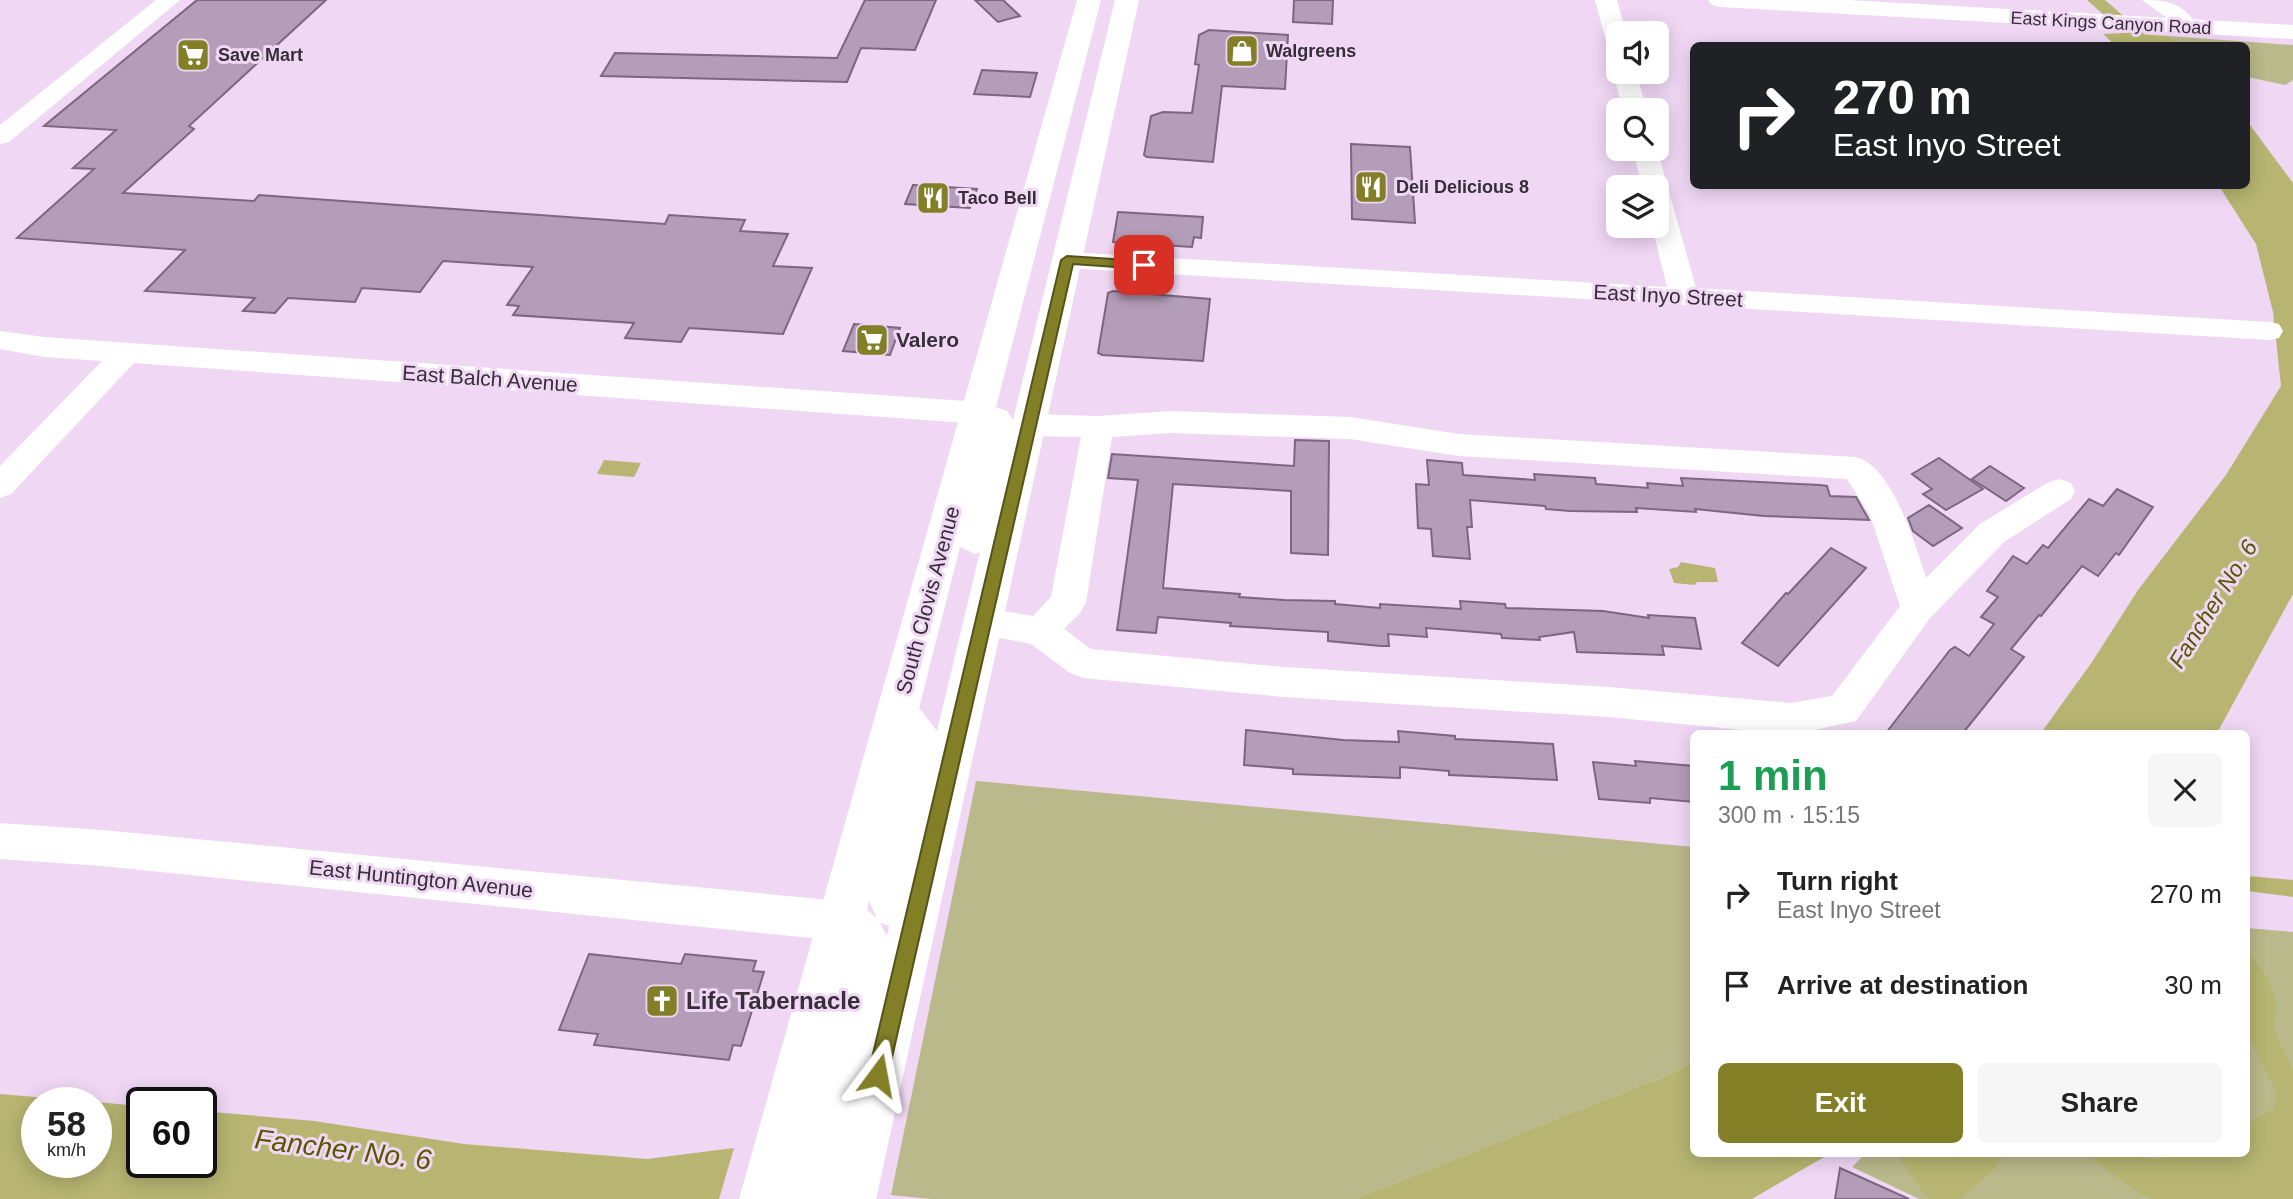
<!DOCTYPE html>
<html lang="en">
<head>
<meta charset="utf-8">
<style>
	:root { --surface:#fff; --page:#f6f6f6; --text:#222; --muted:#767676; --accent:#827f27 }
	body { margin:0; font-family:Helvetica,sans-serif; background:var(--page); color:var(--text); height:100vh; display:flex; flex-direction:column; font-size:26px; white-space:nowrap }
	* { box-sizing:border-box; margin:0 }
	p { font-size:23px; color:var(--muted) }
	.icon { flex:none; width:38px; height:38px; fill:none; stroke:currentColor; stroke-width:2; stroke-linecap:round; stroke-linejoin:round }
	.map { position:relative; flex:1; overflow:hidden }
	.sheet { position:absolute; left:1690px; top:730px; width:560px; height:427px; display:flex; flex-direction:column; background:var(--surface); border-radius:10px; box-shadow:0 4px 18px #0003 }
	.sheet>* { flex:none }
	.guide { position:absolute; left:1690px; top:42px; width:560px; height:147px; border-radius:10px; box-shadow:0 4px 18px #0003; background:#202124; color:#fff; overflow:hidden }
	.tools { position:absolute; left:1606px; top:21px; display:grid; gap:14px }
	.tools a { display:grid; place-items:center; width:63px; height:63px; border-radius:10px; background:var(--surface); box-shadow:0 4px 18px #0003; font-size:35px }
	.speed { position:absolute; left:21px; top:1087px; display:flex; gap:14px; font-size:35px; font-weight:700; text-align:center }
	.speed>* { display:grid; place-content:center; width:91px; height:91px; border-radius:50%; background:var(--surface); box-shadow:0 4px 18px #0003; line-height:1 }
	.speed small { font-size:18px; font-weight:400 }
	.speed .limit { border:4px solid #111; border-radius:10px; background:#fff; color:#111 }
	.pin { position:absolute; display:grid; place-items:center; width:60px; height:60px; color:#fff; margin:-30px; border-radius:14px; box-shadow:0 4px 10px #0006 }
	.me { position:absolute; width:77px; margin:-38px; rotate:13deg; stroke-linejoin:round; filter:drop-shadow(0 0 5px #0008) }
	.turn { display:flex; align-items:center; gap:24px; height:147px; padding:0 28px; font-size:32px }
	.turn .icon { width:91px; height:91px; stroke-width:2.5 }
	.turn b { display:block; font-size:49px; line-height:60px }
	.round { display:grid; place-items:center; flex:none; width:74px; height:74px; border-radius:10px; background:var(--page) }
	.summary { display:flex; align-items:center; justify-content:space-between; height:119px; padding:0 28px }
	h1 { font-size:42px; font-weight:600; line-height:52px; color:#1e9e55 }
	.cta { display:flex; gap:14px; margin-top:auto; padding:14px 28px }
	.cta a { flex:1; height:80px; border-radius:10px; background:var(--accent); color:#fff; font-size:28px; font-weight:600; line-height:80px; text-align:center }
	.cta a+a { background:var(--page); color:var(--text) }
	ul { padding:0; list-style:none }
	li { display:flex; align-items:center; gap:21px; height:91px; padding:0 28px }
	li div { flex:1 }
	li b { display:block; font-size:26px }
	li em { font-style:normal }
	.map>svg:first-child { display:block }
</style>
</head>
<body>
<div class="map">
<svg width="2293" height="1199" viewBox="0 0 2293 1199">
	<rect width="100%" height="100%" fill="#f0d8f5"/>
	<g fill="#bab98b">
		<polygon points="2169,36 2293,45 2293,80 2285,85 2247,77 2247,46 2180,45"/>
		<polygon points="976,781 1694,847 1694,1061 1673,1073 1355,1199 931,1199 891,1195"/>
		<polygon points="2247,928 2293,932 2293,1199 1919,1199 1852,1167 1866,1153 2247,1153"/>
	</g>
	<g fill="#b7b571" fill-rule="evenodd">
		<polygon points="2123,33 2169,36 2180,45 2115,45 2103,34"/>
		<polygon points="2247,121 2293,183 2293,594 2217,733 2041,733 2092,662 2138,590 2226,475 2281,386 2273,312 2256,244 2219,186 2247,186"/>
		<polygon points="604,460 641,463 634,477 597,474"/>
		<polygon points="1681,562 1715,568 1718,582 1697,582 1695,585 1674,583 1669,569 1678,567"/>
		<polygon points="2247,876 2293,880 2293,897 2247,891"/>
		<path d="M2247 952C2266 971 2283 1000 2273 1027L2293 1071V1199H2154L2141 1194 2083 1153H2134L2153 1160 2185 1153H2247V1124L2273 1109 2277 1093 2247 1035Z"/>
		<polygon points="1694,1061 1694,1153 1831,1153 1752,1199 1355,1199 1673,1073"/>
		<path d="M0 1094 142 1106V1162H201V1111L314 1121 464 1144 647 1159 734 1148 719 1199H0ZM37 1102H96V1162H37Z"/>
		<polygon points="1896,1153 2007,1153 1991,1172 1960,1199 1932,1199 1925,1195"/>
	</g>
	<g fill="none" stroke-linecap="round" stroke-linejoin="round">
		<polygon fill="#b7b571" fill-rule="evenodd" points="2087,0 2105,0 2158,46 2139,46"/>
	</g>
	<g fill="#b49db9" stroke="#7c6680" stroke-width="2">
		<polygon points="197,0 326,0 189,126 194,129 123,193 254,201 259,195 665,224 669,215 745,220 740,231 788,234 773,266 812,268 783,334 689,328 681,342 625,338 634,323 513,315 519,306 507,305 533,267 443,261 420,292 362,288 355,302 288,298 275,313 243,311 255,298 145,291 185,250 17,238 94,169 73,168 116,130 44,126"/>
		<polygon points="865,0 936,0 915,50 861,48 847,82 601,76 615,53 837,58"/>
		<polygon points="975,0 1003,0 1020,16 998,22"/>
		<polygon points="1294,0 1333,0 1332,24 1293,22"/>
		<polygon points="1209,30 1288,35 1285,89 1222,86 1213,162 1147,157 1144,155 1151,116 1163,112 1192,113 1199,65 1195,64 1199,35"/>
		<polygon points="982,70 1037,73 1030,97 974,94"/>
		<polygon points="1351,144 1410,147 1415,223 1352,219"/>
		<polygon points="913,185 977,189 970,208 905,204"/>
		<polygon points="1118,212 1203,217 1201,238 1194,237 1192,247 1113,242"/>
		<polygon points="1113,291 1210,299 1203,361 1102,355 1098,353 1108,293"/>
		<polygon points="854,324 900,328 890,355 843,351"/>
		<polygon points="1295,440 1329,441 1328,555 1291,553 1291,491 1173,484 1163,588 1240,594 1239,597 1284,600 1335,601 1335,604 1380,608 1380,604 1461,609 1460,601 1505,604 1506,608 1603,611 1649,618 1648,615 1695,618 1701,649 1662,646 1664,655 1577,652 1574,632 1539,637 1540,640 1502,638 1501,634 1426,628 1427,637 1388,634 1389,646 1381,646 1328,641 1328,632 1230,626 1231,623 1158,617 1156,633 1117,630 1138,480 1108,478 1112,454 1294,466"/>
		<polygon points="1939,458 1983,489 1946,510 1923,494 1932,489 1912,474"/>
		<polygon points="1427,460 1462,463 1463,475 1535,480 1534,474 1595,478 1596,484 1648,488 1647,483 1683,486 1681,478 1820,485 1827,486 1830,496 1856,497 1869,520 1764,516 1695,509 1696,512 1636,508 1637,512 1570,511 1546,509 1545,506 1470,500 1472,527 1467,527 1470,559 1433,556 1431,529 1418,528 1416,484 1429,485"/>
		<polygon points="1990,466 2024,488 2006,501 1972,479"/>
		<polygon points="2117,489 2153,507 2119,555 2116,553 2098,576 2082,566 2041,616 2039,615 2011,649 2024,657 1963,733 1886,733 1950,650 1955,647 1969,656 1994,624 1981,617 1998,597 1987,591 2013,556 2027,564 2043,545 2048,548 2089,499 2103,506"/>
		<polygon points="1929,505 1962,528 1933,546 1913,531 1908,518"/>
		<polygon points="1831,548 1866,568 1778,666 1742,643 1786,593 1788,594"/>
		<polygon points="1246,730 1343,740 1399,742 1398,731 1455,736 1455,739 1553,744 1557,780 1449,775 1449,771 1400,767 1400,778 1293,774 1293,769 1244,765"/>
		<polygon points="1635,761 1694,766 1694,802 1650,798 1650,803 1599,799 1593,762 1636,766"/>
		<polygon points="589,954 681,964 685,954 756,961 753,971 764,972 741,1046 733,1045 729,1060 594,1045 598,1034 559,1030"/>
		<polygon points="1840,1168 1909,1199 1835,1199"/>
	</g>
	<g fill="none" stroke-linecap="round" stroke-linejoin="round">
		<g fill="#fff" fill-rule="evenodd">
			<polygon points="156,0 180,0 9,142 0,144 0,125"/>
			<polygon points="1595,0 1617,0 1626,33 1619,33 1619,55 1611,53 1608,48"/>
			<path d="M2142 0C2170 0 2182 3 2199 27L2196 32H2180L2167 18Z"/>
			<polygon points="1617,67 1619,72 1636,72 1647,110 1623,110 1613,72"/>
			<polygon points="1633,149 1657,149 1696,288 2269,322 2279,324 2283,331 2279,338 2269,340 1067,268 1057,266 1053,260 1057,254 1067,252 1667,287 1652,226 1657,226 1657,187 1642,187"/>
			<polygon points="0,331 44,337 980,402 991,406 995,413 991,420 980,424 134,363 11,494 0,498 0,466 102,361 44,357 0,349"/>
			<path d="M1171 411 1350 417 1459 434 1856 457C1893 467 1915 544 1926 578L1980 524 2047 483 2059 479 2071 483 2075 491 2071 499 2004 542 1930 618 1856 721 1800 733H1775L1609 717 1284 697 1083 678 1070 673 1031 644 971 632 966 622 971 612 984 608 1033 616 1051 597 1081 437 1030 436 1019 433 1014 425 1019 417 1030 414 1098 416ZM1171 433 1350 439 1459 456 1847 479 1870 515 1900 606 1832 696 1791 703 1609 687 1284 667 1091 649 1064 629 1080 613 1086 603 1112 437Z"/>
			<polygon points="0,823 102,830 841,901 856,907 862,921 856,935 841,941 102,866 0,859"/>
		</g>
		<g fill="#fff" fill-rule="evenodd">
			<path d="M1077 0H1101L996 407 1007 411 1013 420 1115 0H1139L876 1199H739ZM960 547 975 554 980 552 937 731 919 708ZM869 901 877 918 867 910ZM880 923 889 926 887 936Z"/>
			<polygon points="1708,0 1848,0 2293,25 2293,39 1720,7 1712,5"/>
		</g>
	</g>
	<polygon fill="#827f27" stroke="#545319" stroke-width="2" points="1067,256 1144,261 1150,265 1144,269 1073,264 888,1075 885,1083 878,1086 871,1083 868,1075 1061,260"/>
	<defs>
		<symbol id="shop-square" viewBox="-11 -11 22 22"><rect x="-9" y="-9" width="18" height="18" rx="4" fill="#827f27" stroke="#f0d8f5"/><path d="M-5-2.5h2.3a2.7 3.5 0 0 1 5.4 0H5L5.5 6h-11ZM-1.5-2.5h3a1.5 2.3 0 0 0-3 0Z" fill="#fff"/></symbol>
		<symbol id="supermarket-square" viewBox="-11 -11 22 22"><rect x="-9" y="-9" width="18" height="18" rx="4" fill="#827f27" stroke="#f0d8f5"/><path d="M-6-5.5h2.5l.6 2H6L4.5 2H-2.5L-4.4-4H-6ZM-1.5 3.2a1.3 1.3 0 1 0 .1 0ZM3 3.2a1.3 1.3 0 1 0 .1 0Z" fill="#fff"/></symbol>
		<symbol id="restaurant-square" viewBox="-11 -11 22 22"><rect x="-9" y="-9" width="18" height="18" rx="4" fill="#827f27" stroke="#f0d8f5"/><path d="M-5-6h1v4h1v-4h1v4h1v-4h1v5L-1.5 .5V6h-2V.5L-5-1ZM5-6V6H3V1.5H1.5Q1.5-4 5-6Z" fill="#fff"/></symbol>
		<symbol id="church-square" viewBox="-11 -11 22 22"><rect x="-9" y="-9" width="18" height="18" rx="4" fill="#827f27" stroke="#f0d8f5"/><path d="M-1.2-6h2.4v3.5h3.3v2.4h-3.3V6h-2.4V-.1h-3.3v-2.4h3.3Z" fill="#fff"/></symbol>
	</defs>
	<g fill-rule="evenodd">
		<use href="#shop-square" x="1223" y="32" width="38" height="38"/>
		<use href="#supermarket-square" x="174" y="36" width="38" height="38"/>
		<use href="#restaurant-square" x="1352" y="168" width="38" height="38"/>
		<use href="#restaurant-square" x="914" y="179" width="38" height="38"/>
		<use href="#supermarket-square" x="853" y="321" width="38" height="38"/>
		<use href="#church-square" x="643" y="982" width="38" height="38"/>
	</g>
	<g text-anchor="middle" stroke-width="6" stroke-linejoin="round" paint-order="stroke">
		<g font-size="18" fill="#372e39" stroke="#f0d8f5">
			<text transform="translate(2111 23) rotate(3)" y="6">East Kings Canyon Road</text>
		</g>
		<g font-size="18" font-weight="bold" fill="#372e39" stroke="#f0d8f5" text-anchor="start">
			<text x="1266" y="57">Walgreens</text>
			<text x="218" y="61">Save Mart</text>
			<text x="1396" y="193">Deli Delicious 8</text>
			<text x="958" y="204">Taco Bell</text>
		</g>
		<g font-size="21" fill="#372e39" stroke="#f0d8f5">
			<text transform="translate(1668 296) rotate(3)" y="7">East Inyo Street</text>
			<text transform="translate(490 379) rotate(4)" y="7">East Balch Avenue</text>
			<text transform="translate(928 600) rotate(-75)" y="7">South Clovis Avenue</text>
			<text transform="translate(421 879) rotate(6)" y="7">East Huntington Avenue</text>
		</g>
		<g font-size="21" font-weight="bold" fill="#372e39" stroke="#f0d8f5" text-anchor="start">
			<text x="896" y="347">Valero</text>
		</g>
		<g font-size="23" font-style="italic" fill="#595600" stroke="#f0d8f5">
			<text transform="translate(2213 604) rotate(-58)" y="8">Fancher No. 6</text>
		</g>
		<g font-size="24" font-weight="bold" fill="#372e39" stroke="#f0d8f5" text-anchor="start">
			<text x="686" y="1009">Life Tabernacle</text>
		</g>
		<g font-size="28" font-style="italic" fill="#595600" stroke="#f0d8f5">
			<text transform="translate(343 1149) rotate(7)" y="10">Fancher No. 6</text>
		</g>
	</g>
</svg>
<div class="tools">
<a><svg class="icon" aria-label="sound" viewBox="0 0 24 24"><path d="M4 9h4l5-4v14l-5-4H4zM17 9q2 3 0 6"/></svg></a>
<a><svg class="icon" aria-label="search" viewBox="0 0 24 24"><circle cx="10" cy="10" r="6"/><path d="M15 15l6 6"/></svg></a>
<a><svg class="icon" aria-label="layers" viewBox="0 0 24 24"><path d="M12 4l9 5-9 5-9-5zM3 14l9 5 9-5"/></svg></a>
</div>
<div class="speed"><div>58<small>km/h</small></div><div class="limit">60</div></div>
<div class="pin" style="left:1144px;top:265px;background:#d93025"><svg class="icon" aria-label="arrive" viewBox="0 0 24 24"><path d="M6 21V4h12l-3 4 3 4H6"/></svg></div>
<svg class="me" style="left:878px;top:1075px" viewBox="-20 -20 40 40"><path d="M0-17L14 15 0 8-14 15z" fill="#827f27" stroke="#fff" stroke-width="4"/></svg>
<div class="guide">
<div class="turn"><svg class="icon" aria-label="right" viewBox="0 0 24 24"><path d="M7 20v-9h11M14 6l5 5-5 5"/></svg><div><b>270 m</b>East Inyo Street</div></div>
</div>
<section class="sheet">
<div class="summary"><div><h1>1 min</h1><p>300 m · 15:15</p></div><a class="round"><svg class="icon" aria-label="close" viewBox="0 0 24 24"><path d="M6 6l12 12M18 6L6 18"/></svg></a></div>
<ul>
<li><svg class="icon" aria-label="right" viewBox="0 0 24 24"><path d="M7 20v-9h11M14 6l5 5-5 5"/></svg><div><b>Turn right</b><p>East Inyo Street</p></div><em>270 m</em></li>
<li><svg class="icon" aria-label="arrive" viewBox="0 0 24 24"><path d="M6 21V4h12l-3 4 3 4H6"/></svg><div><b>Arrive at destination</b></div><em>30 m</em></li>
</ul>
<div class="cta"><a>Exit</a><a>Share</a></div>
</section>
</div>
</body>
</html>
